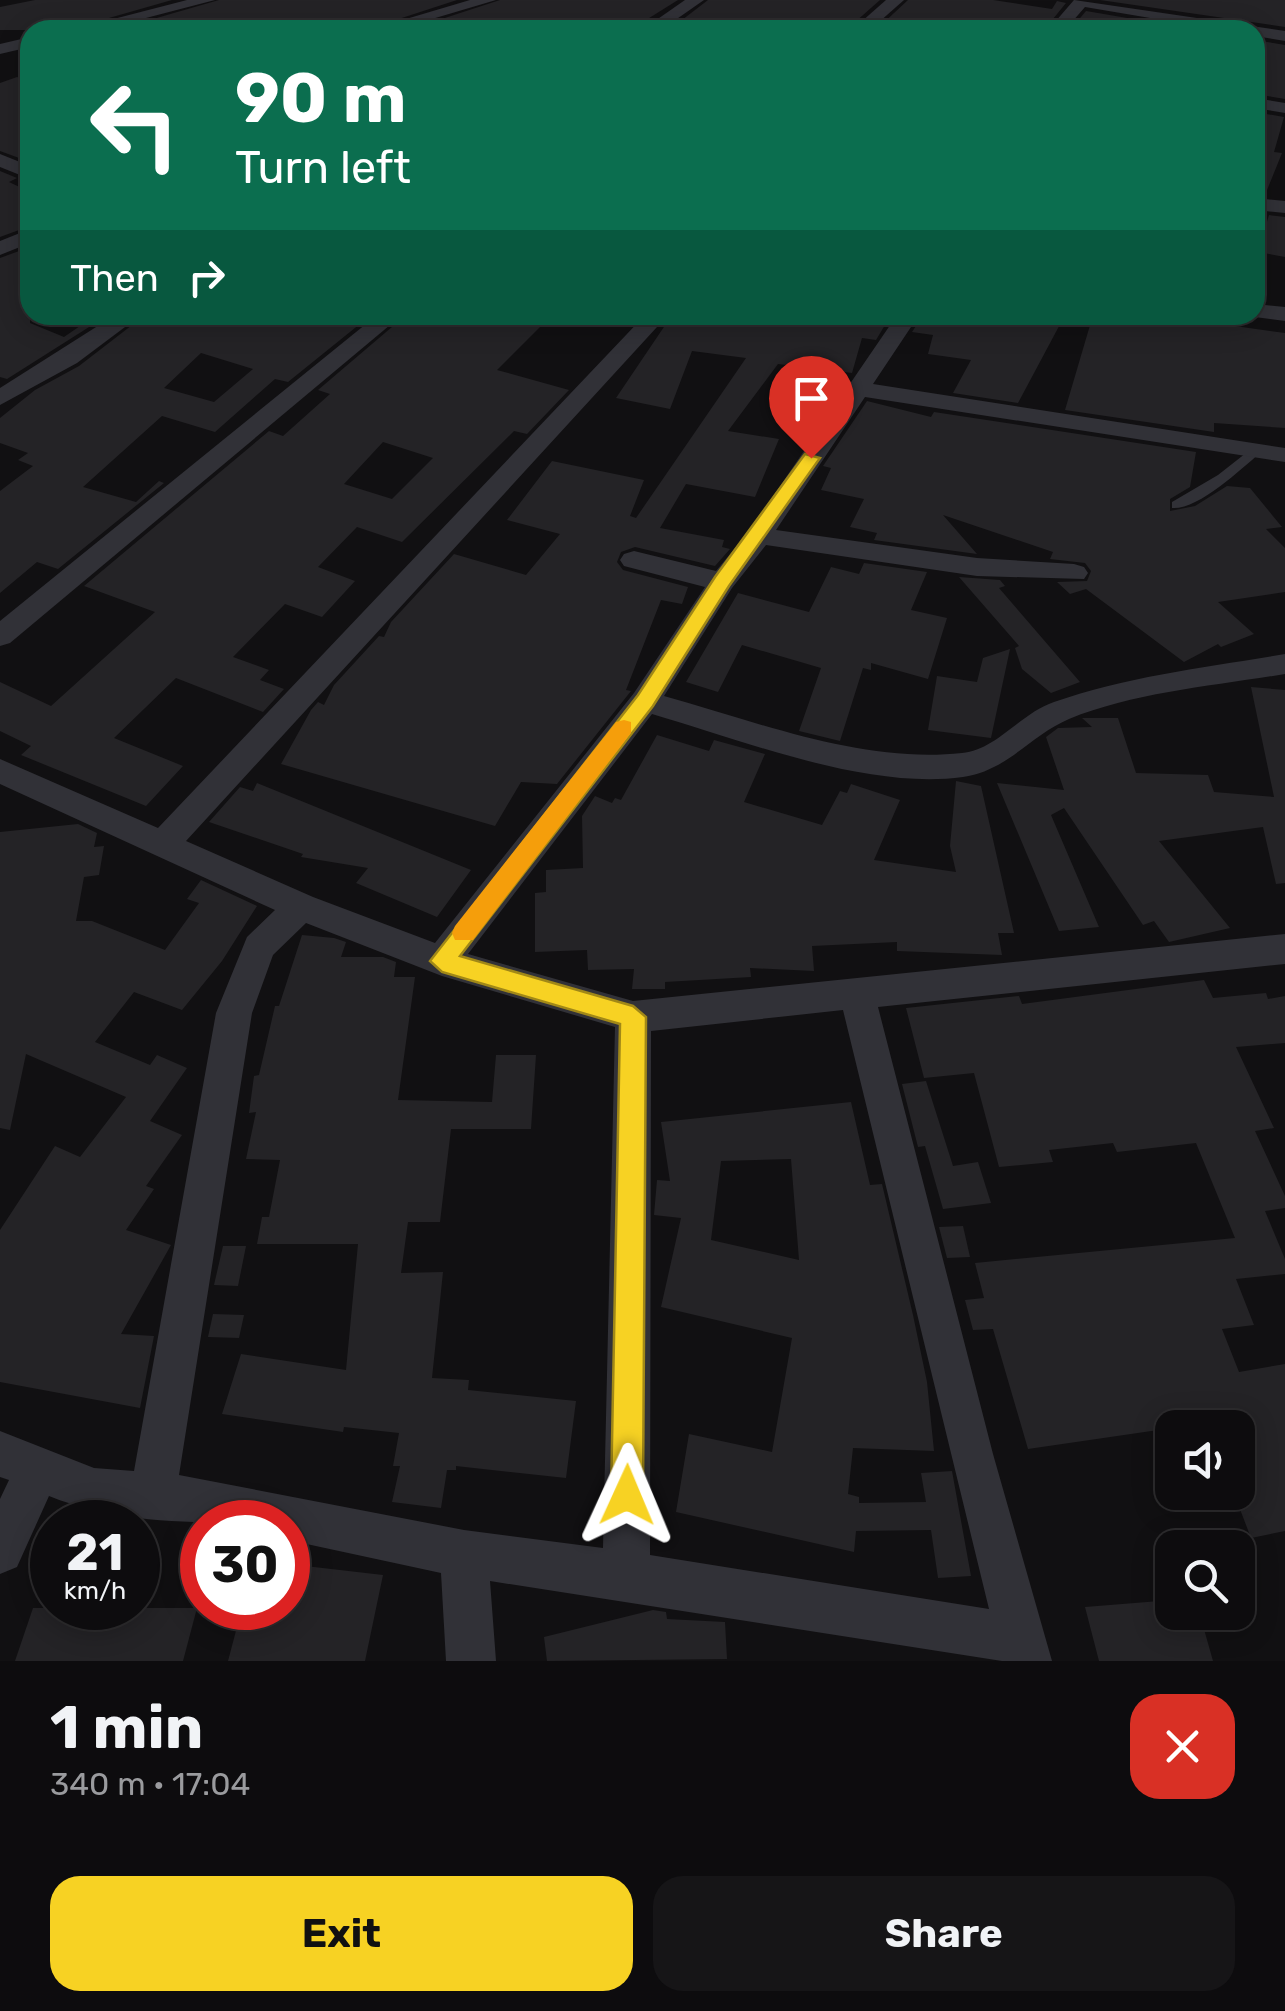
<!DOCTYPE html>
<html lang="en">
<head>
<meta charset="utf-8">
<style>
	:root { --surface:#0d0c0e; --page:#161517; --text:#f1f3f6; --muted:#9a9b9e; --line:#2d2c2e; --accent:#f7d223 }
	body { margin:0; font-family:Rubik,sans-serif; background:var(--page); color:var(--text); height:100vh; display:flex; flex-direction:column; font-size:38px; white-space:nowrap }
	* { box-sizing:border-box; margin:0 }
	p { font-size:32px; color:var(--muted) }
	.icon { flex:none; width:55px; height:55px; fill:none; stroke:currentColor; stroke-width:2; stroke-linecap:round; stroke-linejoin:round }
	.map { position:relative; height:1661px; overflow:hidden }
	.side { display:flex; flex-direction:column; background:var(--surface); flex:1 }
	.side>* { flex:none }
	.hud { position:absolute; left:20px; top:20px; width:1245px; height:305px; border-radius:30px; box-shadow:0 5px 25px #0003,0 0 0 2px var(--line); background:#0b6e4f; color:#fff; overflow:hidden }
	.controls { position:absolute; left:1155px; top:1410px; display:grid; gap:20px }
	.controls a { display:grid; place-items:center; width:100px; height:100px; border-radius:20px; background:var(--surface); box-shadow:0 5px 25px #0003,0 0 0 2px var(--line); font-size:50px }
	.speed { position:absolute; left:30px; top:1500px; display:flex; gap:20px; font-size:50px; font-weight:700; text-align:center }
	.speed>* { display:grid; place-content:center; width:130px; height:130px; border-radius:50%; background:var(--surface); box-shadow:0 5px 25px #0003,0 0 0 2px var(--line); line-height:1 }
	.speed small { font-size:25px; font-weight:400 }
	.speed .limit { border:15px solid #d22; background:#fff; color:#111 }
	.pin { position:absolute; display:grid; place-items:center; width:85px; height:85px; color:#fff; margin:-102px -42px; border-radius:50% 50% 50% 0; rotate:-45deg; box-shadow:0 0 10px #0007 }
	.pin .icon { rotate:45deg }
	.me { position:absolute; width:110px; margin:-55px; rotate:1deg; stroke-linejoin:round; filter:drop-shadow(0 0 8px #0008) }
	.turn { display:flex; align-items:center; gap:35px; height:210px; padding:0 50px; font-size:45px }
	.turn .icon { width:130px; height:130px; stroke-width:2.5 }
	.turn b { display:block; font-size:70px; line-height:85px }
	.then { display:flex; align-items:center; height:95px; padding:0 50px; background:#0003; gap:20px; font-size:38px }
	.round { display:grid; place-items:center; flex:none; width:105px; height:105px; border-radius:30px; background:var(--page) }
	.summary { display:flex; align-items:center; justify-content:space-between; height:170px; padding:0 50px }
	h1 { font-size:60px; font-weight:700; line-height:75px }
	.button { display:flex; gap:20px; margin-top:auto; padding:20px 50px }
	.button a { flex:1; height:115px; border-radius:30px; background:var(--accent); color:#111; font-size:40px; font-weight:700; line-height:115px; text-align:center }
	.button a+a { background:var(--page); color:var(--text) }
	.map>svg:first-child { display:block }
</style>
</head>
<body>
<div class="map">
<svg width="1285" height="1661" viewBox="0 0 1285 1661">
	<rect width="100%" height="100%" fill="#111012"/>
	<g fill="#242326" fill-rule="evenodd">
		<polygon points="35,0 172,0 67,30 0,30 0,7"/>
		<polygon points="219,0 457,0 365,30 115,30"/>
		<polygon points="500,0 678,0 630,30 408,30"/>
		<polygon points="708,0 880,0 854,23 823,30 729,30 682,20"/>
		<polygon points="908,0 993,0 1052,9 1057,1 1066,3 1044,30 879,27"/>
		<polygon points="1100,0 1285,0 1285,27"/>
		<polygon points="1086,11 1198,30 1070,30"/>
		<polygon points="1255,40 1285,45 1285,99 1255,94"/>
		<polygon points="17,77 30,82 30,162 0,151 0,83"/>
		<polygon points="1255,112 1284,117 1274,152 1282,153 1265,195 1255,194"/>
		<polygon points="0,171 17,178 9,182 30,192 30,226 0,237"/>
		<polygon points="1269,215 1285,217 1285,257 1258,252"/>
		<polygon points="30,247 30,323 64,337 96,315 108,315 7,379 0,377 0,258"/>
		<path d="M145 315H326L354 323 355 315H371L288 382 275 379 215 432 162 416 83 487 136 502 159 481 164 483 58 569 37 562 0 593V491L33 466 18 460 28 453 0 443V418L35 390 79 366ZM201 353 253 369 214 402 164 388Z"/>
		<path d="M406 315H552L497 370 569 390 527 434 514 431 402 542 357 527 318 567 355 581 322 617 285 604 233 657 269 670 260 680 284 689 263 712 176 678 114 738 183 766 146 806 21 755 31 746 0 731V682L51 706 155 612 84 586 269 431 283 436 330 394 318 390ZM383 442 433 458 392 499 344 484Z"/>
		<polygon points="672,315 891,315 876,340 862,338 852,373 778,364 728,431 779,439 755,497 686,484 660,528 724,540 722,547 730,549 715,566 635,547 621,552 617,562 623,570 688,587 682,604 661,600 626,690 631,691 557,784 521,782 495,826 281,764 311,710 318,702 324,705 334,685 379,636 384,637 391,622 454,554 526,575 560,534 507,520 552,461 644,480 630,516 636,518 746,358 692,351 670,409 616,398"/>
		<polygon points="923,315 1065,315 1018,403 953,393 971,360 928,354 933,335 912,332"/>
		<polygon points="1093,315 1192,315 1192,320 1285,333 1285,428 1214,423 1214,432 1065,410"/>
		<polygon points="867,401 931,417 934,412 1196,452 1190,487 1170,499 1170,511 1195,506 1227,486 1250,488 1282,527 1266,529 1285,548 1285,592 1218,602 1254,634 1221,647 1218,644 1184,662 1086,589 1070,594 1057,582 1087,581 1091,571 1085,563 1050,559 1053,552 943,515 977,554 874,540 877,533 850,527 864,499 821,490 831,468 823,466"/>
		<polygon points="864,563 927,572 911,610 947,618 928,679 871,663 871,670 863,668 840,741 799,731 821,668 742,645 718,692 686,682 738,593 809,612 831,567 859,574"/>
		<polygon points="959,577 1000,580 1005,586 999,588 1080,682 1051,693 1022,669 1015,648 1019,646"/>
		<polygon points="1010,649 991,738 928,730 937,676 977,682 983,658"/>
		<polygon points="1251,687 1285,690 1285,883 1276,884 1263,827 1159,841 1230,928 1169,942 1154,921 1143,925 1064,808 1051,815 1099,927 1059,931 997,783 1064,790 1046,737 1058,728 1092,727 1082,718 1118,718 1136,773 1208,775 1214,792 1274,797"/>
		<polygon points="657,735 709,751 714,740 765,754 744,802 822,825 840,791 847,793 851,784 900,800 874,860 956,872 950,846 956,781 981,786 1014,933 998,933 1002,955 897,951 897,942 812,946 814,971 750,968 751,977 665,982 665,989 632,989 634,969 588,970 587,950 535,952 535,893 546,892 546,870 583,868 582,816 595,796 612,803 615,798 621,800"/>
		<polygon points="257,783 471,870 437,917 356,883 368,868 301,857 303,854 209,822 240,787 253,791"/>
		<polygon points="78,824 97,833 94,847 104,846 99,875 84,877 76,921 92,921 165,950 199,903 187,899 201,880 257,906 222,961 182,1010 134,992 95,1042 150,1065 157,1055 187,1068 150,1121 182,1135 146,1186 154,1189 126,1230 171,1245 121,1334 154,1336 140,1408 0,1382 0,1230 55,1146 80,1157 126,1097 26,1054 10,1130 0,1128 0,832"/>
		<polygon points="302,935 334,938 346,942 341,957 383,957 396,962 394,977 415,977 398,1100 492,1102 496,1055 536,1055 531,1129 451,1129 440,1222 408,1222 401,1273 443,1272 432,1378 469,1380 468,1390 576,1401 566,1478 456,1466 456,1470 447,1470 441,1508 392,1502 400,1466 393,1466 399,1433 344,1427 343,1432 222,1414 241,1354 346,1370 358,1244 257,1244 262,1217 269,1217 280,1160 246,1159 256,1112 249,1113 254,1076 259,1075 275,1006 279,1006"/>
		<polygon points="1204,980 1213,998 1266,993 1268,999 1285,996 1285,1043 1236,1047 1274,1128 1255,1131 1285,1196 1285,1208 1265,1211 1285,1259 1285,1274 1236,1279 1254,1325 1222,1329 1239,1372 1285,1364 1285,1531 1251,1538 1238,1504 1238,1428 1172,1428 1028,1449 993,1329 973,1330 965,1300 984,1298 975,1263 1235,1238 1196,1143 1117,1152 1113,1143 1049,1150 1053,1162 999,1167 974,1073 924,1078 906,1008 1019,996 1022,1004"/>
		<polygon points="926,1081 953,1166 978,1162 991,1203 943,1209 925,1146 918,1147 902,1084"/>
		<path d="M851 1102 870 1185 882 1184 913 1315 927 1382 934 1451 853 1448 848 1494 859 1497V1503L926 1502 921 1473 952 1471 971 1576 938 1578 931 1530 856 1531 854 1552 676 1512 689 1434 772 1452 792 1338 661 1307 681 1218 654 1215 657 1180 670 1181 661 1122ZM791 1159 799 1260 711 1240 721 1161Z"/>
		<polygon points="963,1226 970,1257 947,1258 939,1227"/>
		<polygon points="223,1246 246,1246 238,1286 214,1285"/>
		<polygon points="213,1314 244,1315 239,1338 208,1337"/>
		<polygon points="288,1564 383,1575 365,1661 228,1661 242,1608 288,1608"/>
		<polygon points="1172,1600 1172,1612 1200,1615 1213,1661 1099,1661 1085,1607"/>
		<polygon points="33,1608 197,1608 183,1661 15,1661"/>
		<polygon points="653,1610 666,1612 667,1619 725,1622 727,1659 547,1661 544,1637"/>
	</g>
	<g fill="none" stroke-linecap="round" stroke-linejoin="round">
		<path fill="#313137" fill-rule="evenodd" d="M1255 446 1262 450 1260 453C1240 470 1198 510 1172 508V502L1218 475Z"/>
		<g fill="#313137" fill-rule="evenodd">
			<polygon points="187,0 215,0 100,30 71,30"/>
			<polygon points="470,0 496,0 395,30 369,30"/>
			<polygon points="685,0 704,0 661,30 642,30"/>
			<polygon points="886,0 904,0 870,30 852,30"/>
			<polygon points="1074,0 1285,31 1285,41 1255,36 1255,30 1221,30 1085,7 1065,30 1048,30"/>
			<polygon points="30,37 30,47 0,54 0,44"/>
			<polygon points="1255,98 1285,103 1285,113 1255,108"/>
			<polygon points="0,154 30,166 30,179 0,167"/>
			<polygon points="1255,198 1285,201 1285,213 1255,210"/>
			<polygon points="30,229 30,243 0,255 0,241"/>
			<polygon points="1255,304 1285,307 1285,321 1247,316 1255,315"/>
			<polygon points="115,315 141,315 77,363 0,405 0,388"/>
			<polygon points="377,315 402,315 10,643 0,646 0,621"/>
			<path d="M645 315H668L186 841 313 897 435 943 634 693 705 587 624 566 620 560 624 554 634 551 716 571 750 530 897 315H919L873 384 1285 448V462L865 397 776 530 977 558 1074 564 1084 567 1088 573 1084 579 977 576 766 545 732 588 664 696C758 722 863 764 962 753 996 750 1021 713 1054 702 1128 676 1208 667 1285 654V674C1214 686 1136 692 1069 719 1031 735 1007 771 963 777 866 790 745 741 652 714L468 954 633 1001 1285 934V964L878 1007 993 1454 1052 1661H1002L490 1581 496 1661H446L441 1573 288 1540V1522C206 1522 126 1527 49 1496L17 1567 0 1574V1499L9 1480 0 1477V1431L94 1468 134 1471 216 1013 247 937 275 910 0 784V759L158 828ZM306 923 442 976 615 1027 603 1548 464 1530 179 1475 252 1013 273 955ZM843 1010 989 1609 650 1555 651 1031Z"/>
		</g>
	</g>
	<polygon fill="#f7d223" stroke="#a18817" stroke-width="2.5" points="805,454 820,458 729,586 653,706 460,956 633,1006 646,1017 643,1495 638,1506 627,1511 616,1506 611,1495 620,1024 442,972 430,961 638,695 715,577"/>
	<polygon fill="#f59e0b" points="624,720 631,722 631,733 473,940 455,940 452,933 455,926 616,722"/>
</svg>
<div class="controls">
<a><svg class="icon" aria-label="sound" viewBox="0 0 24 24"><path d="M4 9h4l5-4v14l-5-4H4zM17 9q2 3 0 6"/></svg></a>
<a><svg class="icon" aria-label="search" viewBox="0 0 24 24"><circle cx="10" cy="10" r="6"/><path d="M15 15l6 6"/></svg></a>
</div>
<div class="speed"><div>21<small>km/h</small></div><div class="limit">30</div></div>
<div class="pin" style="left:811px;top:458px;background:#d93025"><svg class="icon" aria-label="arrive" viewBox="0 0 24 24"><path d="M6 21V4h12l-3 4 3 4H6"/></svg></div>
<svg class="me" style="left:627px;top:1495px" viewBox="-20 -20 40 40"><path d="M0-17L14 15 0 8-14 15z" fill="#f7d223" stroke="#fff" stroke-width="4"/></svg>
<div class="hud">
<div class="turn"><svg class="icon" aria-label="left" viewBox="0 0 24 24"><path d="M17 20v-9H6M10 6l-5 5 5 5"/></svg><div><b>90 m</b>Turn left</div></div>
<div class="then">Then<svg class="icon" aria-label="right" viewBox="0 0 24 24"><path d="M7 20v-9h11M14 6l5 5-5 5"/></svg></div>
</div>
</div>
<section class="side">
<div class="summary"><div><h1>1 min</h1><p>340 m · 17:04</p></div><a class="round" style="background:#d93025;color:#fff"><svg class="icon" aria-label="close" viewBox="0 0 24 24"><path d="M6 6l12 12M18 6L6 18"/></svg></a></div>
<div class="button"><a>Exit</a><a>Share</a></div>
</section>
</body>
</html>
